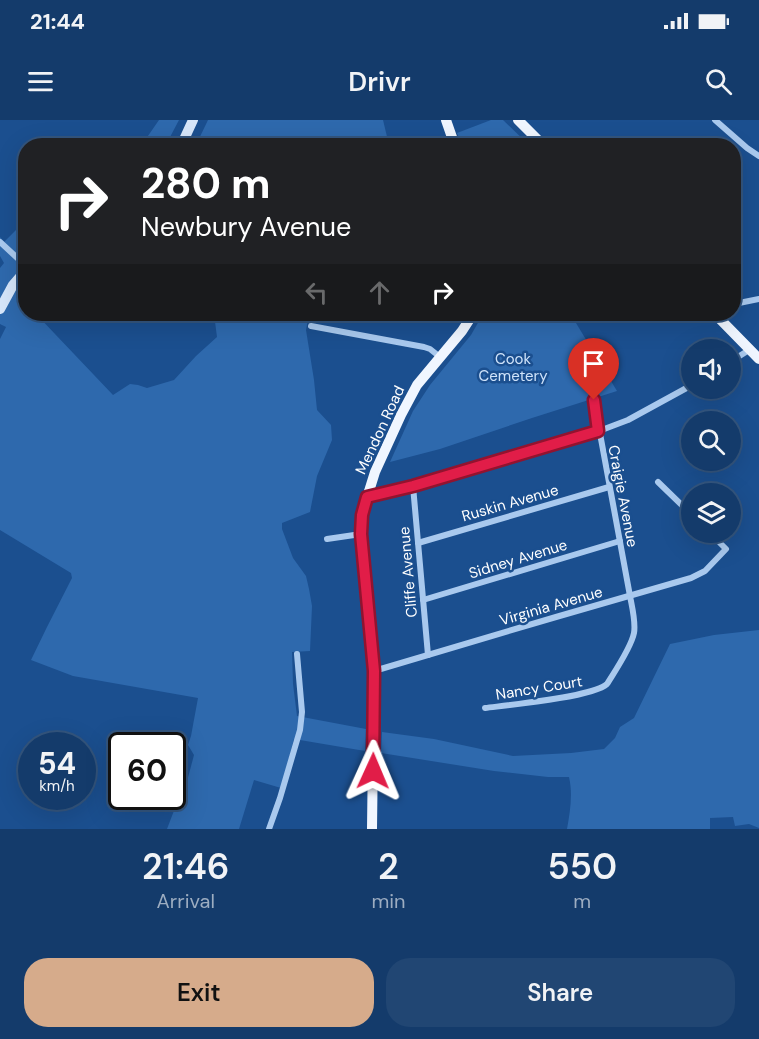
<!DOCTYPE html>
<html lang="en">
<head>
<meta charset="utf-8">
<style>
	:root { --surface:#143b6b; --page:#214673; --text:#f1f3f6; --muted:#9dadc1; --line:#33557e; --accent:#d6ab8b }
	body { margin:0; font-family:"DM Sans",sans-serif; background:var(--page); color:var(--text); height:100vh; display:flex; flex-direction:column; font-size:22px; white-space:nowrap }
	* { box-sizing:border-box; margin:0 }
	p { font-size:20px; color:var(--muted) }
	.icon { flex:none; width:33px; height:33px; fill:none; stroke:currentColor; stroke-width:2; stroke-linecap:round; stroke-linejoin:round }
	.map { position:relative; height:709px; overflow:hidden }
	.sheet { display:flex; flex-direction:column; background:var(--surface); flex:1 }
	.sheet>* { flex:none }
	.top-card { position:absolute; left:18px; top:18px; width:723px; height:183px; border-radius:24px; box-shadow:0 6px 24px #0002,0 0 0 2px var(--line); background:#202124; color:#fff; overflow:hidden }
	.fabs { position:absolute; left:681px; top:219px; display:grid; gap:12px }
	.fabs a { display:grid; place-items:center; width:60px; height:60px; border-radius:50%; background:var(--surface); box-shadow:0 6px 24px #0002,0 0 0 2px var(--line); font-size:30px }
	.speed { position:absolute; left:18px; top:612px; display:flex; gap:12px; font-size:30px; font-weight:700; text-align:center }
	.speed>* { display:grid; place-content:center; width:78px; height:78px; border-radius:50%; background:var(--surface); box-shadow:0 6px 24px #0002,0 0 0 2px var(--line); line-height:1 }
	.speed small { font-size:15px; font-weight:400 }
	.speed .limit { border:3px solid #111; border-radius:9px; background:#fff; color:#111 }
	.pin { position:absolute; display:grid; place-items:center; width:51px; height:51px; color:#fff; margin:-62px -26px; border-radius:50% 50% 50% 0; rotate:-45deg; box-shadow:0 0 6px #0007 }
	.pin .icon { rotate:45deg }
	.me { position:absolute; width:66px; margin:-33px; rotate:1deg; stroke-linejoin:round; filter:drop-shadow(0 0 4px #0008) }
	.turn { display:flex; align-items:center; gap:21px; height:126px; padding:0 24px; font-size:27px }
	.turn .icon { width:78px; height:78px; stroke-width:2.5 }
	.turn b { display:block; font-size:42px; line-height:51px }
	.lanes { display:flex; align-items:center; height:57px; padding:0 24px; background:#0003; justify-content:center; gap:30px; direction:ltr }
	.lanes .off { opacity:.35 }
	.eta { display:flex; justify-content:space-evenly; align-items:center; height:102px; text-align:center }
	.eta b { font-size:36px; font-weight:600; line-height:42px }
	.action { display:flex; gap:12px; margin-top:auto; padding:12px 24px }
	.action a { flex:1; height:69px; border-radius:24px; background:var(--accent); color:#111; font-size:24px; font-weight:600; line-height:69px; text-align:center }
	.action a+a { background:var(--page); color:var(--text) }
	.status { display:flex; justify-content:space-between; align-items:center; height:42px; padding:0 30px; background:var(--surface); direction:ltr }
	.status svg { height:16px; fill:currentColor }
	header { display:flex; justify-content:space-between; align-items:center; height:78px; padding:0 24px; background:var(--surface); font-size:27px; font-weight:600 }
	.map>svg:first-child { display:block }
</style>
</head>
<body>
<div class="status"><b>21:44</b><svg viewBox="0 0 49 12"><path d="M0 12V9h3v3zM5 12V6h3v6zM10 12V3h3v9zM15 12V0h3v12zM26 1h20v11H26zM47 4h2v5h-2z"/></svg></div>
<header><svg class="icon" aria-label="menu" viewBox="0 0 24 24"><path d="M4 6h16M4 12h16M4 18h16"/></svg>Drivr<svg class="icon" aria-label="search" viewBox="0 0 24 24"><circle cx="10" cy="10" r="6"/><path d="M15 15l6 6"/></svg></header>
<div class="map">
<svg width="759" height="709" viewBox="0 0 759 709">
	<rect width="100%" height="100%" fill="#1b4f8f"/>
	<g fill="#2e69ad">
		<polygon points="159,0 179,0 169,19 186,25 141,26"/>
		<polygon points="208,0 383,0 389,25 196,25"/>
		<polygon points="491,0 503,0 529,25 462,25 457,13"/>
		<polygon points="25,106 25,134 20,137 25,143 26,194 36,194 113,275 130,264 138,265 147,268 174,260 196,236 217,217 214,194 309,194 306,210 314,260 317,290 331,305 332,320 317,356 310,392 282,403 282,409 293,438 306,456 309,469 312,486 310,531 292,532 293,564 297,596 366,609 365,631 294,619 281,668 254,660 239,709 167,709 183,667 186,665 194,635 188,625 191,616 198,578 73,556 31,540 47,507 72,458 71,453 0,410 0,219 6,207 0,204 0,148 4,143 0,136 0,117 4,122 16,110"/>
		<polygon points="483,194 574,194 576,203 617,271 532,298 440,329 390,342 413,291 430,265 471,215"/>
		<path d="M759 510V708L749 704 735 706 733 697 710 698V709H567C570 692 573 674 569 657H548L494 651 381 633 382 612 434 619 513 636 571 633 604 629 615 618 620 607 634 598 670 524 714 515Z"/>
	</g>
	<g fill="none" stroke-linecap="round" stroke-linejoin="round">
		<g stroke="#a9c9ee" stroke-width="6">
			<polyline points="715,0 747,28 759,36"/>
			<polyline points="0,122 26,146"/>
			<polyline points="734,184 759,179"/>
			<polyline points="311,206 424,227 430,229 440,237"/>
			<polyline points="730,242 749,230"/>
			<polyline points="658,362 692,395"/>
			<polyline points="413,366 428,535"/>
			<polyline points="368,377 413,366 599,311 628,300 692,265"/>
			<polyline points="327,419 361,414"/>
			<polyline points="418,423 609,367"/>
			<polyline points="423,480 620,421"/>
			<polyline points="374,551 556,497 691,458 705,451 726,429 709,412"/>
			<path d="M485 588C509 585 593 577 607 564 615 551 631 528 634 513 636 502 632 487 630 476L594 281"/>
			<polyline points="269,709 280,678 300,610 302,592 297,534"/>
		</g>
		<g stroke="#d6e6fa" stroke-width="10">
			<polyline points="181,26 193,0"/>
			<polyline points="0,189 13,165 26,150"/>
		</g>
		<g stroke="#f0f6ff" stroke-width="10">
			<polyline points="446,0 455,26"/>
			<polyline points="518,0 544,26"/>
			<polyline points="715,194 759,239"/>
			<polyline points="372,709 374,551 361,414 365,384 375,352 401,295 417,265 462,211 473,194"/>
		</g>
	</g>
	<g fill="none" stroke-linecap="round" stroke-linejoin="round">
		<defs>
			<polyline id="route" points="373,651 374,551 361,414 362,395 367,377 413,366 598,311 594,280"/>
		</defs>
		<use href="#route" stroke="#92132f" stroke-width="15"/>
		<use href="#route" stroke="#e11d48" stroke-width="10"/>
	</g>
	<g text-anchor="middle" stroke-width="5" stroke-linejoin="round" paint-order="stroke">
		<g font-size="15" fill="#cfe3fa" stroke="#1b4f8f">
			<text x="513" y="244">Cook<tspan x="513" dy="17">Cemetery</tspan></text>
		</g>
		<g font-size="15" fill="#fff" stroke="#1b4f8f">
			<text transform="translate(380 310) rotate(-65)" y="5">Mendon Road</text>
			<text transform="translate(623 376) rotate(79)" y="5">Craigie Avenue</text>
			<text transform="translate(510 383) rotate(-16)" y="5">Ruskin Avenue</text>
			<text transform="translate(518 439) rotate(-17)" y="5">Sidney Avenue</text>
			<text transform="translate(408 452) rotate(-95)" y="5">Cliffe Avenue</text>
			<text transform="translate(551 486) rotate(-16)" y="5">Virginia Avenue</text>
			<text transform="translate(539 568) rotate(-9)" y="5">Nancy Court</text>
		</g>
	</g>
</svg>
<div class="fabs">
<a><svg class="icon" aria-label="sound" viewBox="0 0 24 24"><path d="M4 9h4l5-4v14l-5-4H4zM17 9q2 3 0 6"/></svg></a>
<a><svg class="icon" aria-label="search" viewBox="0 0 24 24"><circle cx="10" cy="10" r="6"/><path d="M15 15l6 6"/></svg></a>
<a><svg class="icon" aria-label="layers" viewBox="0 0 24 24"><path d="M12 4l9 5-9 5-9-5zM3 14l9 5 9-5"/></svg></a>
</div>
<div class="speed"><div>54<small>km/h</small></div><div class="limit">60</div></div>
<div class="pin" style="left:594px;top:280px;background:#d93025"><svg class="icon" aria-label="arrive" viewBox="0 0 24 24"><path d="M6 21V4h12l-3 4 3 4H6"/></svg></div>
<svg class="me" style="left:373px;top:651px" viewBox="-20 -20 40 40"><path d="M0-17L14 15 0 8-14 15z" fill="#e11d48" stroke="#fff" stroke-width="4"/></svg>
<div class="top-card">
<div class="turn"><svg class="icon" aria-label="right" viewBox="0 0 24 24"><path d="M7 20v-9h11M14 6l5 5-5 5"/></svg><div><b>280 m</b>Newbury Avenue</div></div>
<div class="lanes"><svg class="icon off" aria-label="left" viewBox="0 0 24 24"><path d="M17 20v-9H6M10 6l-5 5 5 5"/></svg><svg class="icon off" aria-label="ahead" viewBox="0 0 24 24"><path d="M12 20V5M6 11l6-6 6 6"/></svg><svg class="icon" aria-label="right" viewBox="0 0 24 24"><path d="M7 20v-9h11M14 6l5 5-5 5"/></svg></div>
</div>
</div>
<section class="sheet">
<div class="eta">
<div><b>21:46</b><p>Arrival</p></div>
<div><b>2</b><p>min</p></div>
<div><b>550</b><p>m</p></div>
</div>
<div class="action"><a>Exit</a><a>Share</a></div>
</section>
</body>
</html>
